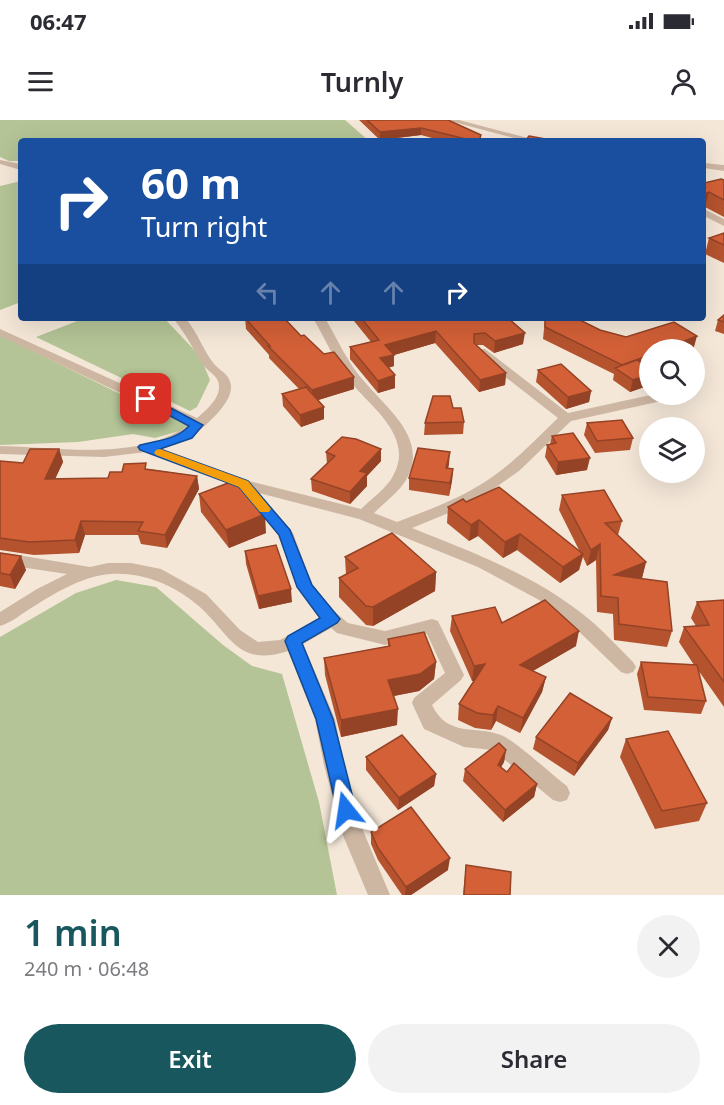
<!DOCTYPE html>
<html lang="en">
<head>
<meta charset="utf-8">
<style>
	:root { --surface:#fff; --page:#f2f2f3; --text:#2b2b33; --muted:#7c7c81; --accent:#17575d }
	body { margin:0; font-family:"Noto Sans",sans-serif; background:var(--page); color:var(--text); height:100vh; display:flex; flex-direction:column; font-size:22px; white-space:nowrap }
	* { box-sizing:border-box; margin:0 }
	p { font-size:20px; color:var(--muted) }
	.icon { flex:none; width:33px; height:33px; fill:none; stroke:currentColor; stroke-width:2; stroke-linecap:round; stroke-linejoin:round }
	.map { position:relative; height:775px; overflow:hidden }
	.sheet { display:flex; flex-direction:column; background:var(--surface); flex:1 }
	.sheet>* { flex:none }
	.banner { position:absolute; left:18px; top:18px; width:688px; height:183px; border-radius:6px; box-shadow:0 6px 24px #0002; background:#1a4fa0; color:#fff; overflow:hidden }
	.controls { position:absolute; left:639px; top:219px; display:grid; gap:12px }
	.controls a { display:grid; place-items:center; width:66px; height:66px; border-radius:50%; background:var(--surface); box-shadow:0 6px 24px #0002; font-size:30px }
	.pin { position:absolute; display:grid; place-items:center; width:51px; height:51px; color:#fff; margin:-26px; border-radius:12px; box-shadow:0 3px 9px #0006 }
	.me { position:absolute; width:66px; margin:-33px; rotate:345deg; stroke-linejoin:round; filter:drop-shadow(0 0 4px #0008) }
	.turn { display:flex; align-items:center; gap:21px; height:126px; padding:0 24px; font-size:27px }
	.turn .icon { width:78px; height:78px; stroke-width:2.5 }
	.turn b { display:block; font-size:42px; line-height:51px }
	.lanes { display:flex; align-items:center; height:57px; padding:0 24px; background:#0003; justify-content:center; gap:30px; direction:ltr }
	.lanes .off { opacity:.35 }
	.round { display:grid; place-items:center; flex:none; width:63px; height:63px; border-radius:32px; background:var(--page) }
	.overview { display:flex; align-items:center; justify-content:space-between; height:102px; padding:0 24px }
	h1 { font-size:36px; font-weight:600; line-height:45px; color:var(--accent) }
	.action { display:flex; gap:12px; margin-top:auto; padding:12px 24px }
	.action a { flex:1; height:69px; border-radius:36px; background:var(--accent); color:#fff; font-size:24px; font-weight:600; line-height:69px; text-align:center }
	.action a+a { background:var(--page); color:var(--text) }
	.status { display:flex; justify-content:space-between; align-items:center; height:42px; padding:0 30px; background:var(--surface); direction:ltr }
	.status svg { height:16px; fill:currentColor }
	header { display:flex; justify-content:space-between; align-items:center; height:78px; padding:0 24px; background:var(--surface); font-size:27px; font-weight:600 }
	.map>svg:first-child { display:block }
</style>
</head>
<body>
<div class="status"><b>06:47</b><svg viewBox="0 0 49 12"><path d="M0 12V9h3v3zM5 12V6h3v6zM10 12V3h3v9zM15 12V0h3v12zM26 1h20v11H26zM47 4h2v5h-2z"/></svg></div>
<header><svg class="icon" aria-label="menu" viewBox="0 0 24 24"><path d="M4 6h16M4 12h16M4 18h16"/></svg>Turnly<svg class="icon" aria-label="person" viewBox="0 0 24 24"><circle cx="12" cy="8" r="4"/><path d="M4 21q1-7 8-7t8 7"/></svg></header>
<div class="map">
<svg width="724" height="775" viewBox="0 0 724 775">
	<rect width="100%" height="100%" fill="#f4e7d8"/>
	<g fill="#b4c496">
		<polygon points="0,0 345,0 369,21 21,21 21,41 9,41 0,37"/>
		<polygon points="21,61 21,182 0,190 0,66"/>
		<polygon points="85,198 164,198 200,236 210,260 197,287 190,291 36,217"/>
		<polygon points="0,215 159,293 191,301 183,310 155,318 133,314 78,322 0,325"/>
		<polygon points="116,460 156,467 223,525 252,546 282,554 319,682 337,775 0,775 0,517 76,473"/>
	</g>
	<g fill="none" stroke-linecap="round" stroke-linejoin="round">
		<g fill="#cdb7a3" fill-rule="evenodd">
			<polygon points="446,0 459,0 539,21 525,21"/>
			<polygon points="0,40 21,44 21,50 0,44"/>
			<polygon points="704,43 724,45 724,51 704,48"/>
			<polygon points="704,89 724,99 724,106 704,96"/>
			<path d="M173 198H185C198 212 204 233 215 245 222 252 230 255 231 266 233 284 199 313 184 321 178 324 170 326 162 329L249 361 361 389C371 379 387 368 393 356 414 319 375 290 354 266 337 247 326 220 313 198H325C337 218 348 244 364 261 386 288 430 319 406 360 399 372 384 383 374 393L397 402C423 392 449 383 473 369 506 351 531 324 558 298L477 235V229H485L568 293 655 274H681L675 278 571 301 519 351 485 375 451 392 412 408C469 431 530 453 580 492 599 506 616 525 633 542L636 547 633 552 627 554 621 552 569 502 541 481 478 447 359 399 259 373 293 413 312 465 329 487 348 503 385 511 432 499 438 501 464 555 461 560 432 585C448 618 475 605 501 615 516 621 552 655 567 666L570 673 567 680 560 682 553 680 493 630 464 627 424 609 412 583 414 578 445 553 427 514 385 525 337 513 331 508 303 524 335 599 344 645 364 713 390 775H368L342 713 324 645 315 599 288 531C235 549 229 510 195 483 172 464 141 452 111 454 81 456 52 475 28 490 19 496 10 503 0 506V492L37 469 67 454 0 444V432L90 447 108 443H131L161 449 206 474 240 510 258 522 280 520 320 498 297 467 278 415 239 367 146 332 104 337 0 334V326C60 327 137 342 188 305L0 216V209L197 298C207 289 225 275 217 259 213 253 205 249 201 242 192 226 184 212 173 198Z"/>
		</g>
	</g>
	<g fill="#b5532f">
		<polygon points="359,0 448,0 481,15 481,21 443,21 421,15 380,20"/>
		<polygon points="724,60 724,97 705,87 704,87 704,63"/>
		<polygon points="724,113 724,143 705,134 709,118"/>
		<polygon points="724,195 724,214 715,211 718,200"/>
		<polygon points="245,198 301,216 354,269 318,280 324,287 324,299 301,307 283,286 282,274 299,269 269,238 269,235 246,209"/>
		<polygon points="354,198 508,198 523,224 494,233 483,225 476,225 506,253 505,265 479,272 435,223 394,235 394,246 388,248 395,268 378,273 350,239 350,227 371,222 354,201"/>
		<polygon points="545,199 600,210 626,217 694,227 688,230 650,230 650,245 646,246 650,249 650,265 630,272 613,260 614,254 543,219"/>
		<polygon points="538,250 591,271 589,282 566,289 536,262"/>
		<polygon points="453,288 464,302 463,314 424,315 425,303"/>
		<polygon points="587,303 633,318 630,330 595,333 584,315"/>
		<polygon points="552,316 587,350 556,355 545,337 547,325 550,324"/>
		<polygon points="59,329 63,342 55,359 108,358 122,352 148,349 197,356 199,369 167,428 141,424 138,415 85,415 79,433 34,435 0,430 0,341 23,343"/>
		<polygon points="381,329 381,341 367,356 367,366 350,384 312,371 311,359 327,344 326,332"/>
		<polygon points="449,344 448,348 453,349 452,361 449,376 409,370 409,358"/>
		<polygon points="199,374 266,413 229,428 201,392"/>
		<polygon points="562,375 622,401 618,415 646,442 642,458 640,458 672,511 667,527 614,520 613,494 597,492 596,440 587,446 583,437 579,450 560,463 517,430 503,438 478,416 469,421 447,403 448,387 466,382 580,432 559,390"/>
		<polygon points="245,431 292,482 259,489 246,444"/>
		<polygon points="0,433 26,450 15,469 0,466"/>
		<polygon points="345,437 436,452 435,471 373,506 366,505 339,477 339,458 346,455"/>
		<polygon points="724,480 724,587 698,550 706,581 701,594 644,590 637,554 641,542 694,545 679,522 684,507 696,506 691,498 697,482"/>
		<polygon points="452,496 502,503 576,526 533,551 546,557 542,572 520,613 496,601 491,610 475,608 458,600 459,584 474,561 472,561 450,511"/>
		<polygon points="388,519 436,542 434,559 419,571 394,576 397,605 341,617 325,555 324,538 388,526"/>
		<polygon points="612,598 608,610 574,656 533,629 536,617"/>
		<polygon points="626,619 707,683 699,701 655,709 620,637"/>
		<polygon points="506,630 504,642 501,647 507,652 537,664 534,677 503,702 463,661 465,649"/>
		<polygon points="366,637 436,654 434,666 398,690 366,650"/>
		<polygon points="371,712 448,750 411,775 402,775 378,740 371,724"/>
		<polygon points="466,745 510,775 463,775"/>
	</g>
	<g fill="#944326">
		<polygon points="421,8 421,15 380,20 380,12"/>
		<polygon points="709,72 705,87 704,87 704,74"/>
		<polygon points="436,211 435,223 394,235 394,246 380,250 380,238 385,225"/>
		<polygon points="525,213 523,224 494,233 495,221"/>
		<polygon points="697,216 694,227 688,230 662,230"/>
		<polygon points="650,235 650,245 625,255 622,245"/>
		<polygon points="506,253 505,265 479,272 480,260"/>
		<polygon points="650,254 650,265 630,272 633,260"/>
		<polygon points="395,255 395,268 378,273 378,261"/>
		<polygon points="354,257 354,269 312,282 312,270"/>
		<polygon points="591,271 589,282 566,289 568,277"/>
		<polygon points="324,287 324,299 301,307 300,295"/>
		<polygon points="59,329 63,342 49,372 45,359"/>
		<polygon points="381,329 381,341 367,356 367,366 350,384 350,372 360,351"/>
		<polygon points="450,332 449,344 445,360 446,348"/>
		<polygon points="590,338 587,350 556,355 558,342"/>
		<polygon points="453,349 452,361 449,376 450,363"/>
		<polygon points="197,356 199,369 167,428 165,415"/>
		<polygon points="265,394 266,413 229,428 226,410"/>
		<polygon points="479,400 478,416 469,421 471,405"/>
		<polygon points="81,401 85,415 79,433 75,420"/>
		<polygon points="520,414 517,430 503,438 505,422"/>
		<polygon points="600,424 596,440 587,446 591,430"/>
		<polygon points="583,434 579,450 560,463 563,447"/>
		<polygon points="21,436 26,450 15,469 10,455"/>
		<polygon points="646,442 642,458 610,471 614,455"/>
		<polygon points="436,452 435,471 373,506 373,487"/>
		<polygon points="291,469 292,482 259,489 258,476"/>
		<polygon points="579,511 576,526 517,560 520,545"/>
		<polygon points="436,542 434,559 419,571 388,577 388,560"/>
		<polygon points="485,544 482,559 472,561 474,546"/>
		<polygon points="546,557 542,572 520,613 523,598"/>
		<polygon points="498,586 496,601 491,610 493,595"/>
		<polygon points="398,589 397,605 341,617 341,600"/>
		<polygon points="612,598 608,610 574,656 578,643"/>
		<polygon points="506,630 504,642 495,658 498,645"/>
		<polygon points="436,654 434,666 398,690 399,678"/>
		<polygon points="537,664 534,677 503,702 505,690"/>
		<polygon points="450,738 448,750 411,775 405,775 406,767"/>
	</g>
	<g fill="#d36037" stroke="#944326" stroke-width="1.5">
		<polygon points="367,0 448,0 481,15 479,21 474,21 421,8 380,12"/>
		<polygon points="529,16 551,20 550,21 525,21"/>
		<polygon points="721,59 724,60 724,80 709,72 704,74 704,63"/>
		<polygon points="724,113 724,125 709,118"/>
		<polygon points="724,195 724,202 718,200"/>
		<polygon points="245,198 284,198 301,216 304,215 324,234 334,232 354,257 312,270 268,226 270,226"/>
		<polygon points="361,198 508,198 525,213 495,221 485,213 474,214 474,223 506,253 480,260 436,211 385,225 394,235 380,238 395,255 378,261 350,227 379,220"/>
		<polygon points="547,198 576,198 600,210 626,217 674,202 697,216 662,230 650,230 650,235 622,245 545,207 545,199"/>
		<polygon points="637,240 650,249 650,254 633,260 615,248"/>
		<polygon points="561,244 591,271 568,277 538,250"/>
		<polygon points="306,267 324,287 300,295 282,274"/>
		<polygon points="433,276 450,276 453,288 461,288 464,302 425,303"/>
		<polygon points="622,300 633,318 597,321 587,303"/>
		<polygon points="573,313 590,338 558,342 547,325 556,323 552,316"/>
		<polygon points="342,317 356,319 381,329 360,351 367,353 350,372 311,359 335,336 326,332"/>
		<polygon points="418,328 450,332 446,348 453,349 450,363 409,358"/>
		<polygon points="30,329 59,329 45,359 108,358 110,352 122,352 124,344 146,343 145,349 197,356 165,415 138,411 143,402 81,401 75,420 29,422 0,418 0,341 23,343"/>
		<polygon points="236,360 265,394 226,410 199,374"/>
		<polygon points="499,367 583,434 563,447 520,414 505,422 479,400 471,405 448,387 463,379 466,382"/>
		<polygon points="604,370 622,401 605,403 646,442 614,455 667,462 672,511 619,504 618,478 601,476 600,424 591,430 562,375"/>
		<polygon points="392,413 436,452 373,487 366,486 339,458 358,448 345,437"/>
		<polygon points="276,425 291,469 258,476 245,431"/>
		<polygon points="0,433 21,436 10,455 0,453"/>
		<polygon points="545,480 579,511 520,545 546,557 523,598 498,586 493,595 477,593 459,584 485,544 474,546 452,496 495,487 502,503"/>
		<polygon points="724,480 724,562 684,507 709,505 697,482"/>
		<polygon points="424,512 436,542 420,554 388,560 398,589 341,600 324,538 390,526 388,519"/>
		<polygon points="641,542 697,545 706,581 648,577"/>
		<polygon points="570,573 612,598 578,643 536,617"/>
		<polygon points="668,611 707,683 662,691 626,619"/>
		<polygon points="402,615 436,654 399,678 366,637"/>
		<polygon points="499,623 506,630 498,645 507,652 514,643 537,664 505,690 465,649"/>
		<polygon points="411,687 450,738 406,767 378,728 371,712"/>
		<polygon points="466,745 511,752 510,775 464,775"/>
	</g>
	<path fill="#1a73e8" stroke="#114b97" stroke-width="1.5" d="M146 275 203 305 192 318 160 329 248 361 290 410 312 465 340 499 337 503 302 523 333 599 356 690 353 696 346 699 339 696 337 690 316 599 285 521 288 516 320 498 297 467 279 415 239 367 140 330 138 327 140 325C158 320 176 320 189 306L142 281 140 279Z"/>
	<polygon fill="#f59e0b" points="160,329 248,361 271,389 269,392 260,392 239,367 156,335 154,333 156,330"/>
</svg>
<div class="controls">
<a><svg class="icon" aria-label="search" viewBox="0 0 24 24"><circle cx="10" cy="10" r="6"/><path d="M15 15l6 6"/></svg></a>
<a><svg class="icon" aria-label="layers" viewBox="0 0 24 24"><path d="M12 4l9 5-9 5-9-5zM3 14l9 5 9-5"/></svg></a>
</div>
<div class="pin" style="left:146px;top:279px;background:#d93025"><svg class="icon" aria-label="arrive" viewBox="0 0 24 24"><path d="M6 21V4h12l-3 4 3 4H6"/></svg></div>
<svg class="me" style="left:346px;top:690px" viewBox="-20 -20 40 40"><path d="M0-17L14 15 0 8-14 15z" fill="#1a73e8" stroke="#fff" stroke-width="4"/></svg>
<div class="banner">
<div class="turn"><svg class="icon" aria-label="right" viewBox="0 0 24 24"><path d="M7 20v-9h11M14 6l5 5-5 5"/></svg><div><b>60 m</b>Turn right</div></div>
<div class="lanes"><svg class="icon off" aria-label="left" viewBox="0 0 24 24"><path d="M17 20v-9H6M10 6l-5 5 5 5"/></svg><svg class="icon off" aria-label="ahead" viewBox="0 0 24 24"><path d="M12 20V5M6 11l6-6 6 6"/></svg><svg class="icon off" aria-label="ahead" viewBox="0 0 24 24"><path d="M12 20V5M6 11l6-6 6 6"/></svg><svg class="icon" aria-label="right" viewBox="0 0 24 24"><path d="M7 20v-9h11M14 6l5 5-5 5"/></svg></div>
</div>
</div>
<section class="sheet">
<div class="overview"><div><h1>1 min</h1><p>240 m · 06:48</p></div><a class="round"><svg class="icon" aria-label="close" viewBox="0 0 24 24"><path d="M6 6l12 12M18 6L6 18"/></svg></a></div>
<div class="action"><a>Exit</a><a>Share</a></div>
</section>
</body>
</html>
